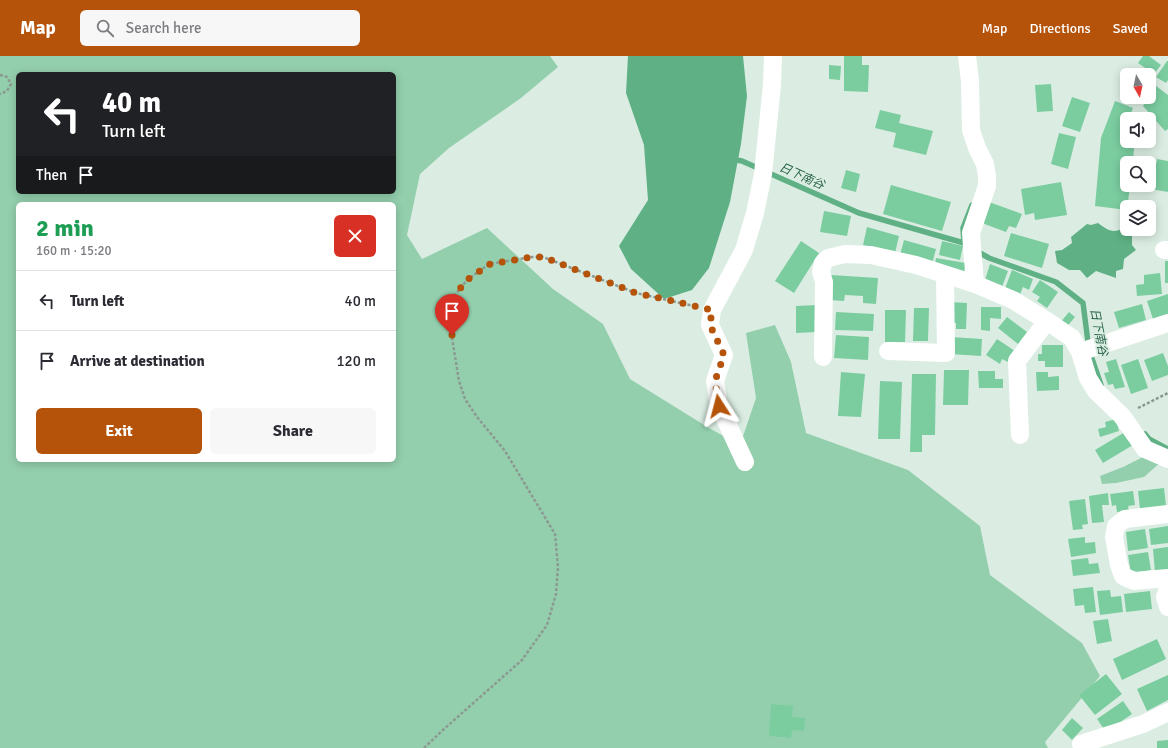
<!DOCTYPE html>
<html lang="en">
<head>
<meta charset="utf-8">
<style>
	:root { --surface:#fff; --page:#f7f7f7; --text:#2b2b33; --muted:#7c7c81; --line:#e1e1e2; --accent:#b45309 }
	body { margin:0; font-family:Signika,"Noto Sans JP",sans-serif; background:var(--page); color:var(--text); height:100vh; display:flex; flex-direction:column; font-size:15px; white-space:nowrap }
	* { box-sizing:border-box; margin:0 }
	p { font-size:13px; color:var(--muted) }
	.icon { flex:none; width:22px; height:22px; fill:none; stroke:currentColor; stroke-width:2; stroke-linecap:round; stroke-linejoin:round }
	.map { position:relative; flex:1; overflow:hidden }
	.drawer { position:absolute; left:16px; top:146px; width:380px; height:260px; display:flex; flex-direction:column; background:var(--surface); border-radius:6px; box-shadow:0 2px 10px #0003 }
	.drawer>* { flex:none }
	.hud { position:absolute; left:16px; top:16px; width:380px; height:122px; border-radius:6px; box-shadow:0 2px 10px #0003; background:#202124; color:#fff; overflow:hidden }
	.needle { width:26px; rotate:171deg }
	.fabs { position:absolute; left:1120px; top:12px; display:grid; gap:8px }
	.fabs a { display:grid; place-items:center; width:36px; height:36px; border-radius:6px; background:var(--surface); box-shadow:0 2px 10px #0003; font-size:20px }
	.pin { position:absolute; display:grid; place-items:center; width:34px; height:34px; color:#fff; margin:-41px -17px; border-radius:50% 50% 50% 0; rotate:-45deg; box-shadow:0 0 4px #0007 }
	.pin .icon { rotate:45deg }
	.me { position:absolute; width:44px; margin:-22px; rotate:351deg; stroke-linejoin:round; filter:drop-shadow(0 0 3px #0008) }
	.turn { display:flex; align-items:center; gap:14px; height:84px; padding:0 20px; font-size:18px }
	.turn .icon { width:52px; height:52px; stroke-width:2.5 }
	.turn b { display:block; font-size:28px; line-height:34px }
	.then { display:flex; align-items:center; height:38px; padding:0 20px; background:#0003; gap:8px; font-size:15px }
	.round { display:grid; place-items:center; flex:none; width:42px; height:42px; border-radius:6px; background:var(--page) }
	.summary { display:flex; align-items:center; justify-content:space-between; height:68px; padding:0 20px }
	h1 { font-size:24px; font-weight:700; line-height:30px; color:#1e9e55 }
	.button { display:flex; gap:8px; margin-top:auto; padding:8px 20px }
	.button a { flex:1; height:46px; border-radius:6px; background:var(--accent); color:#fff; font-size:16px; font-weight:700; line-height:46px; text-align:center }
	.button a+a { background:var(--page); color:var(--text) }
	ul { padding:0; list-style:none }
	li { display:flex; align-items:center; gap:12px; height:60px; padding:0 20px; border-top:1px solid var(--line) }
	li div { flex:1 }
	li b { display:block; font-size:15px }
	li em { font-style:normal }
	header { display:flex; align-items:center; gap:24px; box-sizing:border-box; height:56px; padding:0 20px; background:var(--accent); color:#fff }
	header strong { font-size:19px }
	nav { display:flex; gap:22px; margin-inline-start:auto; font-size:14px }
	.search { width:280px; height:36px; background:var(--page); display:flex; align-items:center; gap:10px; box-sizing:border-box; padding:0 14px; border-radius:6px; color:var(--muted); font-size:15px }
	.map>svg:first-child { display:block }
</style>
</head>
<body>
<header>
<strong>Map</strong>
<div class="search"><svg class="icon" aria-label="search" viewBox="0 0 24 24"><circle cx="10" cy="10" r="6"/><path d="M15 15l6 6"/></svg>Search here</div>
<nav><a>Map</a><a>Directions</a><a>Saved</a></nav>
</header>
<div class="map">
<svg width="1168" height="692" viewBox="0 0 1168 692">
	<rect width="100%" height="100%" fill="#dbede2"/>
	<g fill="#93cfad" fill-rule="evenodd">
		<path d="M0 0H550L558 11 521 42 449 92 420 118 407 179 422 203 487 172 553 233 603 268 630 323 709 372 740 389 756 342 746 277 775 269 791 306 806 377 908 414 980 470 990 519 1082 587 1100 620 1045 686 1048 692H0ZM18 18H394V136H18ZM18 148H394V404H18Z"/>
		<polygon points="1143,401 1161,406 1144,421 1116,427 1102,428 1100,420 1123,411"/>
	</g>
	<g fill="#5fb185">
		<polygon points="628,0 743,0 747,40 741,88 730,146 709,212 692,234 664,243 631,213 619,190 648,144 644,89 626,37"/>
		<path d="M1127 166V173H1130L1132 179V189L1136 194 1124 203 1123 213 1116 215V222L1096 215 1087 222 1080 214H1069L1057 207 1055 195 1062 194 1072 187 1071 181 1087 168 1091 169 1098 167C1108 174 1112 178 1124 172Z"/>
	</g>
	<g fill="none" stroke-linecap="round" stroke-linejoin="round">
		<g stroke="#5fb185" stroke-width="5.5">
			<polyline points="731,103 742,105 859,157 964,187 963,172 972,149"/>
			<polyline points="980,197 989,202 1056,226 1083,247 1089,294 1101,329"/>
			<polyline points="1145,378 1149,383 1168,393"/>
		</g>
	</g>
	<g fill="#7bcda0">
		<polygon points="844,0 862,0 862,9 869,9 868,36 844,35"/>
		<polygon points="1143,0 1149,0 1161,9 1154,18 1138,7"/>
		<polygon points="1167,5 1168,5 1168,24 1166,27 1156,21"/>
		<polygon points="829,9 841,10 840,24 829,23"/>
		<polygon points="1051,28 1053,55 1037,56 1035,29"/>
		<polygon points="1156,30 1168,39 1168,73 1165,75 1143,50"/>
		<polygon points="1072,41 1090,47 1080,76 1062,70"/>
		<polygon points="1115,45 1133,52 1131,57 1146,63 1127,63 1127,85 1137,85 1134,92 1133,107 1127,107 1127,129 1130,129 1127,154 1095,150 1101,82"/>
		<polygon points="880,54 901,59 899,67 933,75 926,99 893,91 896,77 875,72"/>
		<polygon points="1059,77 1076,81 1068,113 1051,108"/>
		<polygon points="1137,101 1152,103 1150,118 1149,118 1149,107 1136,107"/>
		<polygon points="1157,103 1168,105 1168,136 1151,133"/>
		<polygon points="846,114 860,118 856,136 841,132"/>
		<polygon points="1061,126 1067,159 1035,164 1034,157 1025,159 1021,133"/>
		<polygon points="891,129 951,146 942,175 883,158"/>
		<polygon points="989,146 1022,158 1016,172 1009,170 1006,176 982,167"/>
		<polygon points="824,155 851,160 847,180 820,176"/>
		<polygon points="867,171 899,180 895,197 863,189"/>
		<polygon points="1011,177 1049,188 1042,212 1004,200"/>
		<polygon points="904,184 936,193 932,208 900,199"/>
		<polygon points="801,185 819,197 794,237 775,225"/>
		<polygon points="942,185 963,190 960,204 939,199"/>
		<polygon points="936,202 966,207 964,217 934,212"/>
		<rect x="1165" y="205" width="3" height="22"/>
		<polygon points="990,208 1008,215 1002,231 985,224"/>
		<polygon points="1012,214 1033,223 1029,234 1023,231 1019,241 1004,235"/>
		<polygon points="1160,217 1162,238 1137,240 1136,229 1144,228 1144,219"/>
		<polygon points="831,219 878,222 876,248 863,247 863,240 845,239 844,245 829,244"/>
		<polygon points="1040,224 1058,236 1047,252 1037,245 1040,241 1032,236"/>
		<polygon points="1168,238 1168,258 1153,263 1147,245"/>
		<polygon points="949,246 967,247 966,273 956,273 956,267 949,267"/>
		<polygon points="1142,248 1146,264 1119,272 1114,256"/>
		<polygon points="817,249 817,276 796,277 796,250"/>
		<polygon points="981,251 1001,251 1001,263 990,262 990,275 981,274"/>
		<polygon points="914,252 929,252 928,285 913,285"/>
		<polygon points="885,254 906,254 905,286 885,286"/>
		<polygon points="836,256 874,258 873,275 835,274"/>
		<polygon points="1069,256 1075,261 1065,273 1059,268"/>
		<polygon points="1007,261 1027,276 1018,288 998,272"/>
		<polygon points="836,279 869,281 868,304 834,302"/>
		<polygon points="951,281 982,283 981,300 950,298"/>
		<polygon points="997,283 1015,295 1008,306 1002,303 1000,308 986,299"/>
		<polygon points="1042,289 1063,289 1063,311 1045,311 1045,305 1038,305 1038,298 1042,298"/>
		<polygon points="1163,297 1168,310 1168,319 1152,325 1144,304"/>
		<polygon points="1116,303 1125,331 1115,333 1113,328 1108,329 1104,317 1109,316 1106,306"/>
		<polygon points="1138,303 1148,332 1131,338 1121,309"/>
		<polygon points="944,314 969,314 968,349 943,349"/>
		<polygon points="978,315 995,315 995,323 1003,323 1003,332 979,332"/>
		<polygon points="841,316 865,318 861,361 838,360"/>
		<polygon points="1036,316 1048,316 1048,321 1059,320 1059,334 1037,335"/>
		<polygon points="912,318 936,318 935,379 922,379 922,396 910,396"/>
		<polygon points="880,325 902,326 900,383 878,383"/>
		<polygon points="1116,363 1119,375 1100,381 1098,373 1106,371 1105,366"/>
		<polygon points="1125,376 1133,389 1103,407 1095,394"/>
		<polygon points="1164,432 1166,450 1140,453 1138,435"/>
		<polygon points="1133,435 1135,449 1128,450 1129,455 1117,456 1116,449 1112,450 1110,438"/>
		<polygon points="1108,437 1109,449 1102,449 1104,466 1092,467 1089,440"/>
		<polygon points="1085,443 1088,468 1082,469 1083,473 1073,474 1069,445"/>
		<polygon points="1168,470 1168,487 1151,489 1149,473"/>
		<polygon points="1145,473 1148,492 1128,495 1126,476"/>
		<polygon points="1085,481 1085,487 1095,486 1096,497 1071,501 1068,483"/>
		<polygon points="1168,491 1168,515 1155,516 1153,493"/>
		<polygon points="1148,496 1151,514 1131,518 1128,499"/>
		<polygon points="1088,502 1089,508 1098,507 1100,517 1073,520 1071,504"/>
		<polygon points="1093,531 1096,556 1085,557 1084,549 1075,550 1073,533"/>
		<polygon points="1110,534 1111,541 1121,540 1123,556 1100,559 1097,535"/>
		<polygon points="1150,535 1152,553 1126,556 1124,538"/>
		<polygon points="1108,563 1112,585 1097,588 1093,565"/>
		<polygon points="1157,583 1166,603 1122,624 1113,603"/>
		<polygon points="1106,618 1122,638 1095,659 1079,639"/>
		<polygon points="1168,619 1168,644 1147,655 1137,633"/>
		<polygon points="1123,645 1132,658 1106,676 1097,663"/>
		<polygon points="771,648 793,650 792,661 805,662 804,675 792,674 791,682 769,680"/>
		<polygon points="1072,662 1083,672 1072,684 1062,674"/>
		<polygon points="1168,684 1168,692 1157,692 1157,685"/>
	</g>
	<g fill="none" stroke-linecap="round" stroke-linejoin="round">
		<g stroke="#8c9991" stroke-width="2.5" stroke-dasharray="3 2" stroke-linecap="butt">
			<polyline points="0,19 7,21 11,28 7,35 0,38"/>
			<polyline points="1138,352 1168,337"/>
			<polyline points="424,692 444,673 522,604 547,569 556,538 558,511 555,478 505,395 477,361 465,343 459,325 449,263 454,240 467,224 489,208 532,201 543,201 636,237 694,250"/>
		</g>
		<g stroke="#fff" stroke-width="18">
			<polyline points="967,0 970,25 971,74 977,92 985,108 987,120 987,130 971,177 975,228 1013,244 1047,265 1072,282 1080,296 1088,322 1096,335 1122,360 1145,393 1168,403"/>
			<polyline points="1164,194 1168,194"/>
			<polyline points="888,295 946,297 945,219"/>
			<polyline points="1080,296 1168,267"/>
			<polyline points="823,301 824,226 821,216 823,207 828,202 845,198 871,199 916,209 975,228"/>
			<polyline points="1020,379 1017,305 1047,265"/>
			<polyline points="745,406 719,350 715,325 724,299 710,269 712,254 744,194 755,157 763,118 772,29 773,0"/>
			<polyline points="1168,458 1125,463 1116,470 1114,481 1119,509 1123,520 1134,525 1168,522"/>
			<polyline points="1168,532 1165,541 1168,551"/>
			<polyline points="1081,688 1143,668 1168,656"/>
		</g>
	</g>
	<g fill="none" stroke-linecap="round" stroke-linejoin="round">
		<polyline stroke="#b45309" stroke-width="7" stroke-dasharray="0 12.6" points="452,279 449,264 454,240 467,224 490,208 532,201 543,201 636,237 664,243 712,254 710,269 724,299 715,325 719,350"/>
	</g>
	<g text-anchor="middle" stroke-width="3.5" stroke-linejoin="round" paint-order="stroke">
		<g font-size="12" font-style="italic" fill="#296547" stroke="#dbede2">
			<text transform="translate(802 120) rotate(24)" y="4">日下南谷</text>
			<text transform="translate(1099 276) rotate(79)" y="4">日下南谷</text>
		</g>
	</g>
</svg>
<div class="fabs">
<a><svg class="needle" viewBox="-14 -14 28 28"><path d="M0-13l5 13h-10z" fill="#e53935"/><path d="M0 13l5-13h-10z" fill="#7c7c81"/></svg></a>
<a><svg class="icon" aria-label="sound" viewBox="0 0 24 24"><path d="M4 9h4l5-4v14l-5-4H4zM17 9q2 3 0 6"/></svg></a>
<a><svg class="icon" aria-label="search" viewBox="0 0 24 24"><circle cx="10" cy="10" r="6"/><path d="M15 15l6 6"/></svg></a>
<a><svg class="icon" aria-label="layers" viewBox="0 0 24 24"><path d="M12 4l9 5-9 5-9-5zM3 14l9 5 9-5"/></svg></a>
</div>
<div class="pin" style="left:452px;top:279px;background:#d93025"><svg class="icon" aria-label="arrive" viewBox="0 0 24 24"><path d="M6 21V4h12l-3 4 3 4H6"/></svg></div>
<svg class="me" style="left:719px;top:350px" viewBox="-20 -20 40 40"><path d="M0-17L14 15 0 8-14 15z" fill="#b45309" stroke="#fff" stroke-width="4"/></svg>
<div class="hud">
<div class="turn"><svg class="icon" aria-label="left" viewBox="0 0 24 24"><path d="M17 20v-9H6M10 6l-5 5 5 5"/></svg><div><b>40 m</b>Turn left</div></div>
<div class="then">Then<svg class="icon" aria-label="arrive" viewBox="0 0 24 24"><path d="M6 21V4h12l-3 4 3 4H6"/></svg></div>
</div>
<section class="drawer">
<div class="summary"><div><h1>2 min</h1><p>160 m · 15:20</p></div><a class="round" style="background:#d93025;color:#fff"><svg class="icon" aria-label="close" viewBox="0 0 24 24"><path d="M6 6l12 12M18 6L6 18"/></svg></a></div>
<ul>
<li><svg class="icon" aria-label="left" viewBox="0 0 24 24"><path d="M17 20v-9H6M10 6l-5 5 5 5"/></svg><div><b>Turn left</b></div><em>40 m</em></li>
<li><svg class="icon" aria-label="arrive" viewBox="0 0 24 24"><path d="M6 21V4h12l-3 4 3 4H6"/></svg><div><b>Arrive at destination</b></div><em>120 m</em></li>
</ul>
<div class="button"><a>Exit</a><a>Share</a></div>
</section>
</div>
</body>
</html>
